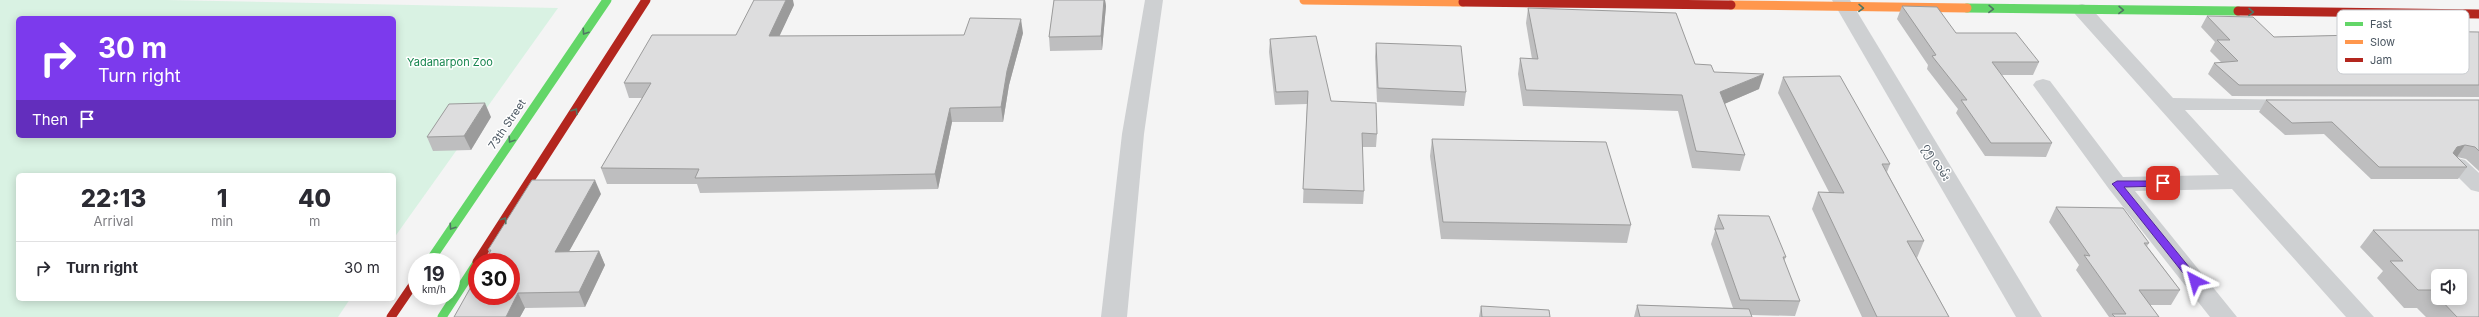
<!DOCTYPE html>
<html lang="en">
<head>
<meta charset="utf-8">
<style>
	:root { --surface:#fff; --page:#f7f7f7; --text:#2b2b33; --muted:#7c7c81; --line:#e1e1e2 }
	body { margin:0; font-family:Inter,"Noto Sans Myanmar",sans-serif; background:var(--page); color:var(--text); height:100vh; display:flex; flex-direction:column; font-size:15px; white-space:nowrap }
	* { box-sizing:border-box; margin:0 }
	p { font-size:13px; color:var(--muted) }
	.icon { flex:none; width:22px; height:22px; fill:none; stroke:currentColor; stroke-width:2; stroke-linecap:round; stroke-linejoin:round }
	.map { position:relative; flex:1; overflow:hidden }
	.details { position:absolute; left:16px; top:173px; width:380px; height:128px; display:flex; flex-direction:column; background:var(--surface); border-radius:6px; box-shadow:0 2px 10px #0003 }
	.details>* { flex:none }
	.hud { position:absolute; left:16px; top:16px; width:380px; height:122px; border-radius:6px; box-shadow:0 2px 10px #0003; background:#7c3aed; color:#fff; overflow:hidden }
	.controls { position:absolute; left:2431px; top:269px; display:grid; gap:8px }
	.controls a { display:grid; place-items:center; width:36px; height:36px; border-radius:6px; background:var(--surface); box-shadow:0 2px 10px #0003; font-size:20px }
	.speed { position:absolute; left:408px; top:253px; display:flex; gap:8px; font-size:20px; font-weight:700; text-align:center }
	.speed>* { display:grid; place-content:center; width:52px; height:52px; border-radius:50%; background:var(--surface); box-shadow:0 2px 10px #0003; line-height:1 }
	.speed small { font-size:10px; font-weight:400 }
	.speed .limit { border:6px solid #d22; background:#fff; color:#111 }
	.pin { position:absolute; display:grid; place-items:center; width:34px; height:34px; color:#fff; margin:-17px; border-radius:8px; box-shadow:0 2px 6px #0006 }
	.me { position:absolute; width:44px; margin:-22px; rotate:321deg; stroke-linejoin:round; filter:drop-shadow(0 0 3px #0008) }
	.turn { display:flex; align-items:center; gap:14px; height:84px; padding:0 16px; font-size:18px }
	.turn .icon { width:52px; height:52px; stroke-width:2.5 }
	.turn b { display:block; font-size:28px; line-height:34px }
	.then { display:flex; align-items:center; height:38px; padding:0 16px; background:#0003; gap:8px; font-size:15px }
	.eta { display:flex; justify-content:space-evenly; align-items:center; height:68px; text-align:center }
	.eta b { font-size:24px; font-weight:800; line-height:28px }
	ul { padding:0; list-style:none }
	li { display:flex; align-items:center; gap:12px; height:52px; padding:0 16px; border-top:1px solid var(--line) }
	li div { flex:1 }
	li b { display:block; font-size:15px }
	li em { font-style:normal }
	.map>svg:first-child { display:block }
</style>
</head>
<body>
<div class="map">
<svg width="2479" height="317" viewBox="0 0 2479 317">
	<rect width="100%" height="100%" fill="#f4f4f4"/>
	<path fill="#d9f2e3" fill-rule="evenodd" d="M0 0H166L558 8 394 238V175H18V299H350L338 317H0ZM18 18H394V136H18Z"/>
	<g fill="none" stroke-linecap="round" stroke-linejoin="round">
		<g fill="#ced0d2" fill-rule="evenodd">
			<polygon points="1145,0 1163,0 1144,134 1127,317 1101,317 1122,134"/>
			<polygon points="1832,0 1850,0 2042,317 2016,317"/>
			<polygon points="2082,4 2089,6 2173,98 2300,100 2303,104 2300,108 2293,110 2185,110 2374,317 2346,317 2232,189 2135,191 2237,317 2210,317 2109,189 2033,85 2036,81 2043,79 2050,81 2123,177 2219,175 2075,14 2073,10 2075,6"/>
			<polygon points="2457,158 2465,160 2479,173 2479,192 2471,190 2446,165 2449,160"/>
		</g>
		<g stroke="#63d668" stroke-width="9">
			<polyline points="1967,8 2238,11"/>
			<polyline points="429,262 607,0"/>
			<polyline points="442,317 477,263"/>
		</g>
		<g stroke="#ff974d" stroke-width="9">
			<polyline points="1304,0 1463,2"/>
			<polyline points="1731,5 1967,8"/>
		</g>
		<g stroke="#b3261e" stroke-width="9">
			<polyline points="1463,2 1731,5"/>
			<polyline points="2238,11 2479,14"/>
			<polyline points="477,262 646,0"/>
			<polyline points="391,317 417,279"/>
		</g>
	</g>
	<g fill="#bebebf" fill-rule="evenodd">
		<polygon points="1054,0 1105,0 1106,6 1102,50 1050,51 1049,37"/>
		<polygon points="794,5 779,36 964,35 1023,33 1009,85 1003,122 952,122 938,189 700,193 697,184 607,184 601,168 642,98 629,98 624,83 736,35"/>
		<polygon points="1902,6 1956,33 2039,62 2033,75 2002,75 2052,143 2046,157 1985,156 1956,113 1958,109 1927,69 1928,65 1897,19"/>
		<polygon points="1528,8 1695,64 1714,72 1759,89 1724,104 1745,155 1740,171 1692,168 1678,111 1523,106 1518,74 1520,58 1532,59 1526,23"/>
		<polygon points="2207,16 2274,37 2347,35 2350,30 2479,32 2479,97 2232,96 2208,74 2214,63 2221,62 2210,51 2215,42 2201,27"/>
		<polygon points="1270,39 1331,101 1377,134 1376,147 1362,147 1364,191 1363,204 1303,203 1307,104 1275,105 1269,52"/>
		<polygon points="1376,43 1466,92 1464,106 1377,102 1375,57"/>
		<polygon points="1783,77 1890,164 1887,172 1924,241 1917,258 1949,317 1862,317 1812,209 1818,192 1829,192 1778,93"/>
		<polygon points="2266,100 2479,100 2479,171 2466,159 2457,157 2467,167 2458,179 2371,179 2324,134 2285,135 2259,112"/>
		<polygon points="491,117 471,150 433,151 427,137"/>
		<polygon points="1432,139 1631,225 1627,243 1441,239 1430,156"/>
		<polygon points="601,194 569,251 599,251 605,265 585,307 525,308 520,317 454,317 490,254 488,250"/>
		<polygon points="2056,207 2149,243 2147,246 2180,290 2171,305 2150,305 2159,317 2109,317 2076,270 2079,265 2049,222"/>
		<polygon points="1718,215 1786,257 1784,261 1800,301 1795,316 1751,315 1752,317 1634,317 1637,305 1733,308 1711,244 1715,231 1714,229"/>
		<path d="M2373 230H2479V317H2426L2417 308H2404L2377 278 2383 271 2360 247ZM2438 276H2460V298H2438Z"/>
		<polygon points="1481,306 1550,317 1479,317"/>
	</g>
	<g fill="#9b9b9b">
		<polygon points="786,0 793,0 794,5 773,50 769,36"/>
		<polygon points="1104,0 1105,0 1106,6 1102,50 1101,36"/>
		<polygon points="1021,19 1023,33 1009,85 1003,122 1001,107 1007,71"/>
		<polygon points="1764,74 1759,89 1715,108 1720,92"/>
		<polygon points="485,103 491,117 471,150 464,136"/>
		<polygon points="950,108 952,122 938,189 935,174"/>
		<polygon points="2465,145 2457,157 2449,159 2457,147"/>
		<polygon points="595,180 601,194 561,266 555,252"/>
		<polygon points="599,251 605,265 585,307 579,292"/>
		<polygon points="518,293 525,308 520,317 506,317"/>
	</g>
	<g fill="#ddddde" stroke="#9b9b9b">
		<polygon points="754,0 786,0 769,36 964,35 970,18 1021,19 1007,71 1001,107 950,108 935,174 695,178 699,169 601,168 651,83 624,83 652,35 736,35"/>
		<polygon points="1054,0 1104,0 1101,36 1049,37"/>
		<polygon points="1902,6 1937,7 1956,33 2016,33 2039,62 1992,62 2052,143 1991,143 1961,100 1967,100 1932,56 1936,55"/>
		<polygon points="1528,8 1676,13 1695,64 1711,65 1714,72 1764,74 1720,92 1745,155 1696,151 1682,95 1526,90 1520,58 1538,59"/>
		<polygon points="2207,16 2253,17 2274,37 2357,35 2350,30 2479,32 2479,85 2239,85 2214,63 2238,61 2217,40 2230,40"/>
		<polygon points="1316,36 1331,101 1376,103 1377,134 1362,133 1364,191 1303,189 1308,91 1276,92 1270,39"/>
		<polygon points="1376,43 1461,46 1466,92 1378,88"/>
		<polygon points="1840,76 1890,164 1882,164 1924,241 1907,241 1949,317 1877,317 1818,192 1844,193 1783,77"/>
		<polygon points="2266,100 2479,100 2479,151 2475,147 2465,145 2457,147 2453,153 2467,167 2379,167 2332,122 2292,123"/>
		<polygon points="485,103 464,136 427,137 449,104"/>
		<polygon points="1432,139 1606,142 1631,225 1443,222"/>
		<polygon points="532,180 595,180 555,252 599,251 579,292 518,293 506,317 454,317 477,276 477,296 511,296 511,262 485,262 491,250 488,250"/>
		<polygon points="2056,207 2123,208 2149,243 2144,243 2180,290 2139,290 2159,317 2115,317 2112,314 2126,314 2084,255 2090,256"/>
		<polygon points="1718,215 1769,216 1786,257 1783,257 1800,301 1740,300 1715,229 1724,229"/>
		<polygon points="2373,230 2479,230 2479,317 2457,317 2439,298 2460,298 2460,276 2438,276 2438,297 2431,290 2418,290 2390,261 2403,261"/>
		<polygon points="1637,305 1749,309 1752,317 1640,317"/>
		<polygon points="1481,306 1549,310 1550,317 1482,317"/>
	</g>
	<defs><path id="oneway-chevron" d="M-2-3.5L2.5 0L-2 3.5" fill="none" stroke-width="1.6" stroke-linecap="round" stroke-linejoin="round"/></defs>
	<g stroke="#507663">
		<use href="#oneway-chevron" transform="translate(1861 8) rotate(1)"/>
		<use href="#oneway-chevron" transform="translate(1991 9) rotate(1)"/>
		<use href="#oneway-chevron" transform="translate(2121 10) rotate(1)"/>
		<use href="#oneway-chevron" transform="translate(2251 12) rotate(1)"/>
		<use href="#oneway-chevron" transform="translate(585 32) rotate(124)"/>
		<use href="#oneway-chevron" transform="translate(575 111) rotate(-58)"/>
		<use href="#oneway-chevron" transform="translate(511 140) rotate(124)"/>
		<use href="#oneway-chevron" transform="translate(504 220) rotate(-57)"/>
		<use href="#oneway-chevron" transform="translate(452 227) rotate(124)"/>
	</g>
	<polygon fill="#7c3aed" stroke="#51269a" points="2117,181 2166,181 2166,185 2163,186 2124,187 2198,278 2198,283 2191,283 2114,186 2112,184"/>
	<g text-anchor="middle" stroke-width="3" stroke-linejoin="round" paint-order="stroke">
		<g font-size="11" fill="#17864f" stroke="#fff">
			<text x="450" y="66">Yadanarpon Zoo</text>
		</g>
		<g font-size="11" fill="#4a5661" stroke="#fff">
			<text transform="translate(507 124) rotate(-56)" y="4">73th Street</text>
			<text transform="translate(1937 162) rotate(59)" y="4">၇၅ လမ်း</text>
		</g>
	</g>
	<rect x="2337" y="10" width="132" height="64" rx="6" fill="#fff" stroke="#c9ccd0" stroke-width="1"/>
	<rect x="2345" y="22" width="18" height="4" fill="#63d668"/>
	<rect x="2345" y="40" width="18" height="4" fill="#ff974d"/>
	<rect x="2345" y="58" width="18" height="4" fill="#b3261e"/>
	<g font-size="11" fill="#4a5661">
		<text x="2370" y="28">Fast</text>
		<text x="2370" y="46">Slow</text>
		<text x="2370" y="64">Jam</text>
	</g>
</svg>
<div class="controls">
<a><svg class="icon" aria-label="sound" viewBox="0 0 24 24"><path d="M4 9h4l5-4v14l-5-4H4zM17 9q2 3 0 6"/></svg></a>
</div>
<div class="speed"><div>19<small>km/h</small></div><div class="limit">30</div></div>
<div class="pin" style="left:2163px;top:183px;background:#d93025"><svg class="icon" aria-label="arrive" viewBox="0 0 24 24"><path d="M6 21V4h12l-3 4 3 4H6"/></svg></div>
<svg class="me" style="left:2195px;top:281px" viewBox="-20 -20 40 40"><path d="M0-17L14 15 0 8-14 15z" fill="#7c3aed" stroke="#fff" stroke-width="4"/></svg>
<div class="hud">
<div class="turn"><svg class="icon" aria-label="right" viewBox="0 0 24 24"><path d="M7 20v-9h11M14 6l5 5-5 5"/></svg><div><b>30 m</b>Turn right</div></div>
<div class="then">Then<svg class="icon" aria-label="arrive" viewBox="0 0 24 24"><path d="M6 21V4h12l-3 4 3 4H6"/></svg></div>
</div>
<section class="details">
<div class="eta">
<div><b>22:13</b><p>Arrival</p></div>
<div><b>1</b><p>min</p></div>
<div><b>40</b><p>m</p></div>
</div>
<ul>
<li><svg class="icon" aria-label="right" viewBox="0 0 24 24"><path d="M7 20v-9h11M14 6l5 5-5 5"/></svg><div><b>Turn right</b></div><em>30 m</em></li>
</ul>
</section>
</div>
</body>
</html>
